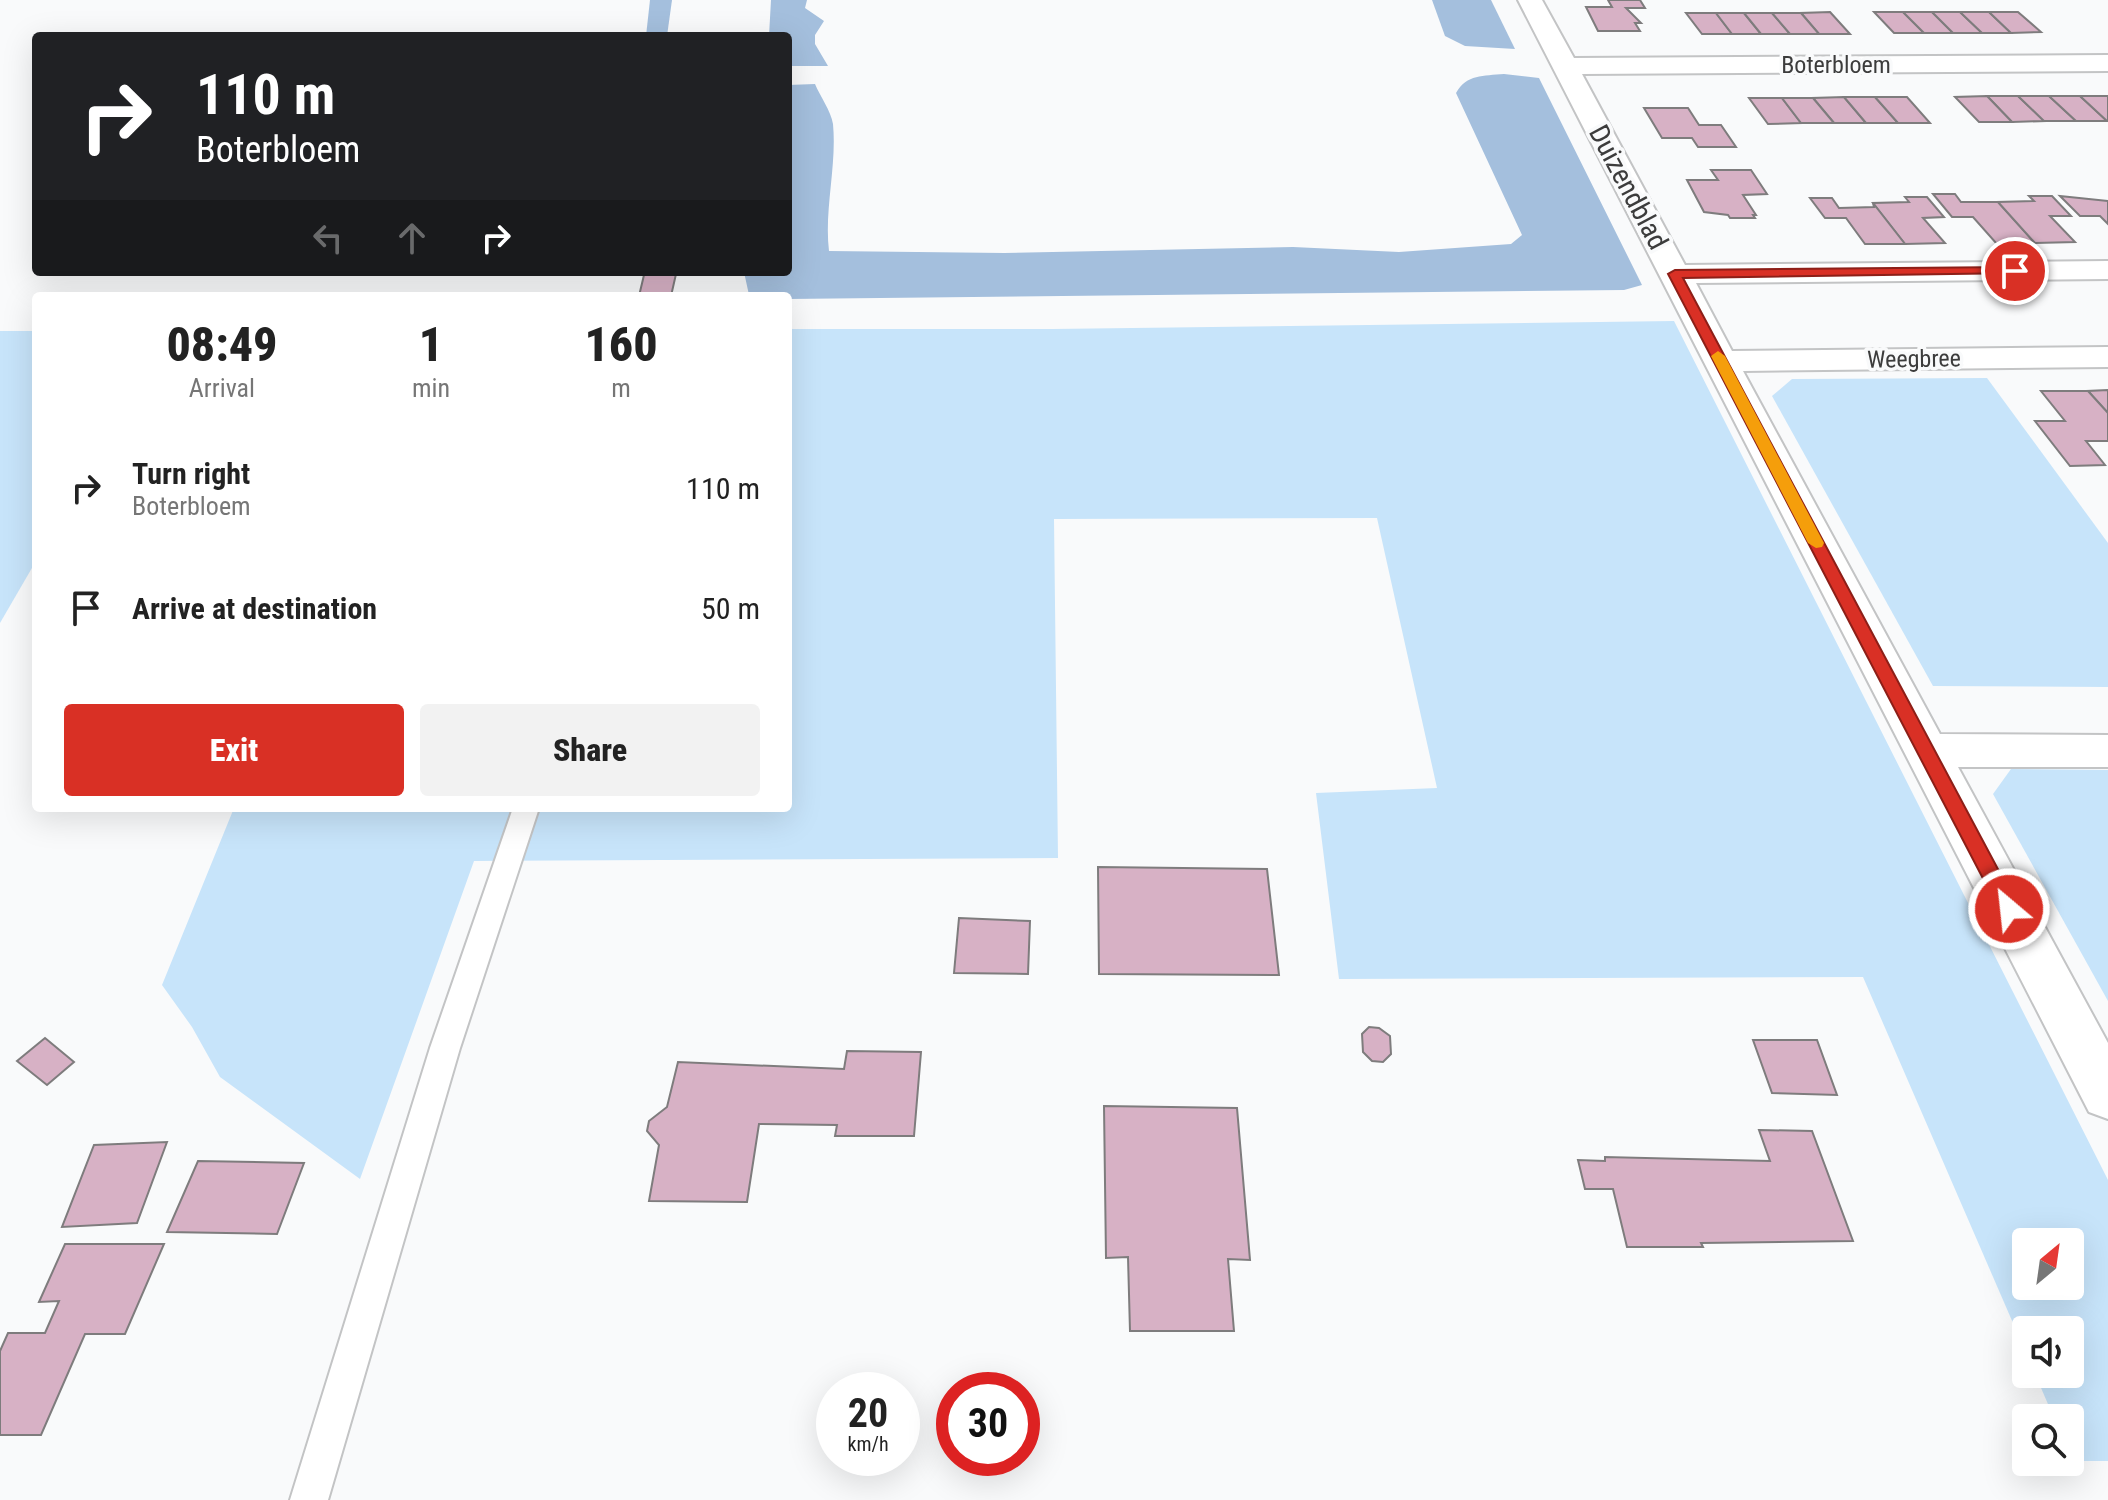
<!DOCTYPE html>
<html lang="en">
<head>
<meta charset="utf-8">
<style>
	:root { --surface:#fff; --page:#f2f2f2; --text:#222; --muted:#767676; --accent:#d93025 }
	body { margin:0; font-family:"Roboto Condensed",sans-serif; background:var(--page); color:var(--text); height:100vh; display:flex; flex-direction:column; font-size:30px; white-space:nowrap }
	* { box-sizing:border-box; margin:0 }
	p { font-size:26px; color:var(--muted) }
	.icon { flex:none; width:44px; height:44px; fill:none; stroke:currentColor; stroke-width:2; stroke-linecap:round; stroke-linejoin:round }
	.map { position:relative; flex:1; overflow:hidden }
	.sheet { position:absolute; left:32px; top:292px; width:760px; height:520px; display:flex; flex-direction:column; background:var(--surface); border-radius:8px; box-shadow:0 8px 32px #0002 }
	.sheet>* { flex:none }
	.banner { position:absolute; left:32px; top:32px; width:760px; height:244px; border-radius:8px; box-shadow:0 8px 32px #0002; background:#202124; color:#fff; overflow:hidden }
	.needle { width:52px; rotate:29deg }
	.buttons { position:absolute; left:2012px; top:1228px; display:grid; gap:16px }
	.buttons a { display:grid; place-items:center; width:72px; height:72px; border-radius:8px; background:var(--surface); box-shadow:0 8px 32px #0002; font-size:40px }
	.speed { position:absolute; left:816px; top:1372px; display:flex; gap:16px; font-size:40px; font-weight:700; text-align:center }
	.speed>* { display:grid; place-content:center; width:104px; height:104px; border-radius:50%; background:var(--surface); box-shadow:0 8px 32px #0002; line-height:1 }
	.speed small { font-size:20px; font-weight:400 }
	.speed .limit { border:12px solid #d22; background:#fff; color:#111 }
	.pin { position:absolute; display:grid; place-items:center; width:68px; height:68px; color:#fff; margin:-34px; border:4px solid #fff; border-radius:50%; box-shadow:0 2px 8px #0007 }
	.me { position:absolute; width:88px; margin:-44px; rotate:332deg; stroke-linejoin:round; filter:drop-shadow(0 0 6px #0008) }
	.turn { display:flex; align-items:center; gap:28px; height:168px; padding:0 32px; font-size:36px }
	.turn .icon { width:104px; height:104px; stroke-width:2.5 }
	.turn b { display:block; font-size:56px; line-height:68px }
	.lanes { display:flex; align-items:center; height:76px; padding:0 32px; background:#0003; justify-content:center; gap:40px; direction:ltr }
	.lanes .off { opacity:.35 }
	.eta { display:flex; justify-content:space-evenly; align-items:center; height:136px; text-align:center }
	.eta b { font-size:48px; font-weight:800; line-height:56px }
	.action { display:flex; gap:16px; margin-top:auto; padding:16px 32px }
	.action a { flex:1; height:92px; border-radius:8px; background:var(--accent); color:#fff; font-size:32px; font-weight:800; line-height:92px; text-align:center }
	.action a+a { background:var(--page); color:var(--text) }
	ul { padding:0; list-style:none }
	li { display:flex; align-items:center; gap:24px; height:120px; padding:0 32px }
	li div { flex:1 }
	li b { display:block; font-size:30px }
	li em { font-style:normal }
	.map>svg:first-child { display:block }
</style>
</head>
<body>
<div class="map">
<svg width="2108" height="1500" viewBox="0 0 2108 1500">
	<rect width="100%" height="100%" fill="#f9fafb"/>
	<g fill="#c7e4fa" fill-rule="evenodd">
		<path d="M1674 321 2108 1180V1461H2072L2070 1418H2054L2035 1374H2070V1330H2026V1353L1863 977 1339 979 1316 793 1437 788 1377 518 1054 519 1058 858 474 861 360 1179 220 1077 192 1027 162 985 234 808H788V329H1052ZM2026 1242H2070V1286H2026Z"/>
		<polygon points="0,331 36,331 36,561 0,623"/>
		<polygon points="1987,378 2108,543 2108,687 1933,686 1772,396 1792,379"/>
		<polygon points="2011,769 2108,770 2108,1001 1993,794"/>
	</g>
	<g fill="#a4bfdd">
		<polygon points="650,0 672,0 667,36 646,36"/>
		<polygon points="771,0 807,0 805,8 824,21 815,35 815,44 828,66 788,66 788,36 769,36"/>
		<polygon points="1432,0 1491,0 1515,49 1465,46 1445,36"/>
		<path d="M1504 74 1539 78 1642 285 1624 290 788 299V296L749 295 744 272H788V85L815 84C820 96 831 111 833 124 837 166 824 210 829 251L1004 253 1293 247 1399 252 1511 244 1522 235 1456 93C1467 74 1483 76 1504 74Z"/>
	</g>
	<g fill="#d7b1c5" stroke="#7e7c7d" stroke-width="2">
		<polygon points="1608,0 1640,0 1645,8 1626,8 1641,23 1635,23 1640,31 1598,31 1586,7 1612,7"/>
		<polygon points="1830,12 1850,34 1819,34 1801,13"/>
		<polygon points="1874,12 1903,12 1924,33 1894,33"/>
		<polygon points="1903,12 1932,12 1953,33 1924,33"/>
		<polygon points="1932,12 1960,12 1982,33 1953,33"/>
		<polygon points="1960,12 1989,12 2011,33 1982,33"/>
		<polygon points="1989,12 2018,12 2041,32 2011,33"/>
		<polygon points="1686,13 1716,13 1732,34 1702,34"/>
		<polygon points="1716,13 1744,13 1761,34 1732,34"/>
		<polygon points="1744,13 1772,13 1790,34 1761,34"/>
		<polygon points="1772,13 1801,13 1819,34 1790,34"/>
		<polygon points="1987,96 2018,96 2044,121 2012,122"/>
		<polygon points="1987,96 2012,122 1979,122 1955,97"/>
		<polygon points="2018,96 2049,96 2076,121 2044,121"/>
		<polygon points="2049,96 2080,96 2107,121 2076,121"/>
		<polygon points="2080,96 2108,96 2108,121 2107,121"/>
		<polygon points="1844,97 1866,123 1834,123 1813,98"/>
		<polygon points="1844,97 1875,97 1898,123 1866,123"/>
		<polygon points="1875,97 1907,97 1930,123 1898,123"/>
		<polygon points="1749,98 1782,98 1801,123 1768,124"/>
		<polygon points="1782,98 1813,98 1834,123 1801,123"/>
		<polygon points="1644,108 1688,108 1699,125 1721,125 1736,147 1698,147 1692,138 1662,138"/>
		<polygon points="1711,170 1751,170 1767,194 1743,195 1756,215 1753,215 1755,218 1730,218 1728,215 1704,212 1687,180 1718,180"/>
		<polygon points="1933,194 1955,194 1961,202 1998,202 2035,243 1996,243 1973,217 1952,217"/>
		<polygon points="2029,196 2052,196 2071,216 2050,216 2075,242 2035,243 1998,202 2034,201"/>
		<polygon points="2060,196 2108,201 2108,224 2100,216 2080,216"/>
		<polygon points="1905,197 1927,197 1944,217 1923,218 1945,243 1905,244 1873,203 1909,202"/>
		<polygon points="1810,198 1832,198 1839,208 1874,207 1873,203 1905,244 1865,244 1846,218 1825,218"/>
		<polygon points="676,274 671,296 639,296 644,275"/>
		<polygon points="2108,390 2108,413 2088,391"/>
		<polygon points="2041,391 2088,391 2108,413 2108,441 2086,441 2105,465 2070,466 2035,421 2065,421"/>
		<polygon points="1098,867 1267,869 1279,975 1099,974"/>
		<polygon points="959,918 1030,921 1028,974 954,973"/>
		<polygon points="1369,1027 1379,1028 1390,1036 1391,1054 1383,1062 1372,1061 1363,1052 1362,1034"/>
		<polygon points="45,1038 74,1062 47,1085 17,1061"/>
		<polygon points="1753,1040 1817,1040 1837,1095 1772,1093"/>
		<polygon points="847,1051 921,1052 914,1136 835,1136 837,1125 759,1124 747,1202 649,1201 659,1145 647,1131 649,1121 667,1107 678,1062 844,1069"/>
		<polygon points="1104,1106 1237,1108 1250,1260 1228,1259 1234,1331 1130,1331 1128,1257 1106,1258"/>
		<polygon points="1759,1130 1812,1131 1853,1241 1701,1243 1703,1247 1627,1247 1613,1189 1585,1189 1578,1160 1605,1161 1605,1157 1770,1161"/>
		<polygon points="167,1142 137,1223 62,1227 94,1145"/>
		<polygon points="198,1161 304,1163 277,1234 167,1232"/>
		<polygon points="65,1244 164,1244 125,1334 85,1334 41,1435 0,1435 0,1351 8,1333 45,1333 59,1301 39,1302"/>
	</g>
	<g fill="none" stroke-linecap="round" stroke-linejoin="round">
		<defs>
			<polygon id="service" points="513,808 539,808 460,1048 328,1500 290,1500 430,1048"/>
			<polygon id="minor" points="1518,0 1542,0 1574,58 2108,55 2108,71 1582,74 1685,265 2108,261 2108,279 1696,283 1732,351 2108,347 2108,367 1743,371 1940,734 2108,735 2108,767 1958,767 2108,1043 2108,1119 2089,1112"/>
		</defs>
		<use href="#service" stroke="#c3c4c5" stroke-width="4"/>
		<use href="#minor" stroke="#c3c4c5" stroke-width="4"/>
		<use href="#service" fill="#fff" fill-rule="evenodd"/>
		<use href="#minor" fill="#fff" fill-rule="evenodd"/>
	</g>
	<polygon fill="#d93025" stroke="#8d1f18" stroke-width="2" points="2015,267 2020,268 2020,273 1683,278 2016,903 2019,909 2016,915 2002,915 1668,274 1675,270"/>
	<polygon fill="#f59e0b" points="1718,351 1725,356 1824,543 1822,547 1816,548 1808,543 1711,356"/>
	<g text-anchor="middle" stroke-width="7" stroke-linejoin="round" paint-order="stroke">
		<g font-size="24" fill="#3c3c3c" stroke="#f9fafb">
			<text x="1836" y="73">Boterbloem</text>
			<text transform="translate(1914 359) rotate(-1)" y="8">Weegbree</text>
		</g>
		<g font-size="28" fill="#3c3c3c" stroke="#f9fafb">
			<text transform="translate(1629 187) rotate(62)" y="10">Duizendblad</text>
		</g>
	</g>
</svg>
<div class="buttons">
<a><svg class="needle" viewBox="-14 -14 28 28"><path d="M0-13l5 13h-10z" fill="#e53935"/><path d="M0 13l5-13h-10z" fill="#767676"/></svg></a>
<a><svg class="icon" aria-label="sound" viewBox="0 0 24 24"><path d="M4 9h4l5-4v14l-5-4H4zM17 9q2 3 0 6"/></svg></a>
<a><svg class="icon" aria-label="search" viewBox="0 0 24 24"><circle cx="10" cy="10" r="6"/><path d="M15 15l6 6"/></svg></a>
</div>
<div class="speed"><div>20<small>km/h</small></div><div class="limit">30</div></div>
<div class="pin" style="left:2015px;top:271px;background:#d93025"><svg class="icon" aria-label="arrive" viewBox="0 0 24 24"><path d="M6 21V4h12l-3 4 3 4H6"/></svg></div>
<svg class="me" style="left:2009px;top:909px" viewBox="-20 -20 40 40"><circle r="17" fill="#d93025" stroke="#fff" stroke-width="3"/><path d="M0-11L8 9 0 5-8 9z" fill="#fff"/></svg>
<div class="banner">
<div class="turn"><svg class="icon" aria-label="right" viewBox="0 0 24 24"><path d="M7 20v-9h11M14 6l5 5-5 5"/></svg><div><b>110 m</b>Boterbloem</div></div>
<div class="lanes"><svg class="icon off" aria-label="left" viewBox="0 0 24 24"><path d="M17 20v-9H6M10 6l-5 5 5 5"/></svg><svg class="icon off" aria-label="ahead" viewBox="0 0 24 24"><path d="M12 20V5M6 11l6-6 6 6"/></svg><svg class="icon" aria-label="right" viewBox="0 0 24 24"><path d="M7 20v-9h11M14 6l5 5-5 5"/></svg></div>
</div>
<section class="sheet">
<div class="eta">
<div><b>08:49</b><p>Arrival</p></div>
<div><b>1</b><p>min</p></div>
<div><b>160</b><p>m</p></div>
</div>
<ul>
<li><svg class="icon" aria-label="right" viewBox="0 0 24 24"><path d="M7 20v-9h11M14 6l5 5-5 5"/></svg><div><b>Turn right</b><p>Boterbloem</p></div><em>110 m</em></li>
<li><svg class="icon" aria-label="arrive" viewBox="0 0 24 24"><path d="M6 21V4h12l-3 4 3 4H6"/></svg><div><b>Arrive at destination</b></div><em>50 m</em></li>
</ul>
<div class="action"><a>Exit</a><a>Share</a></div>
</section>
</div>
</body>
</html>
